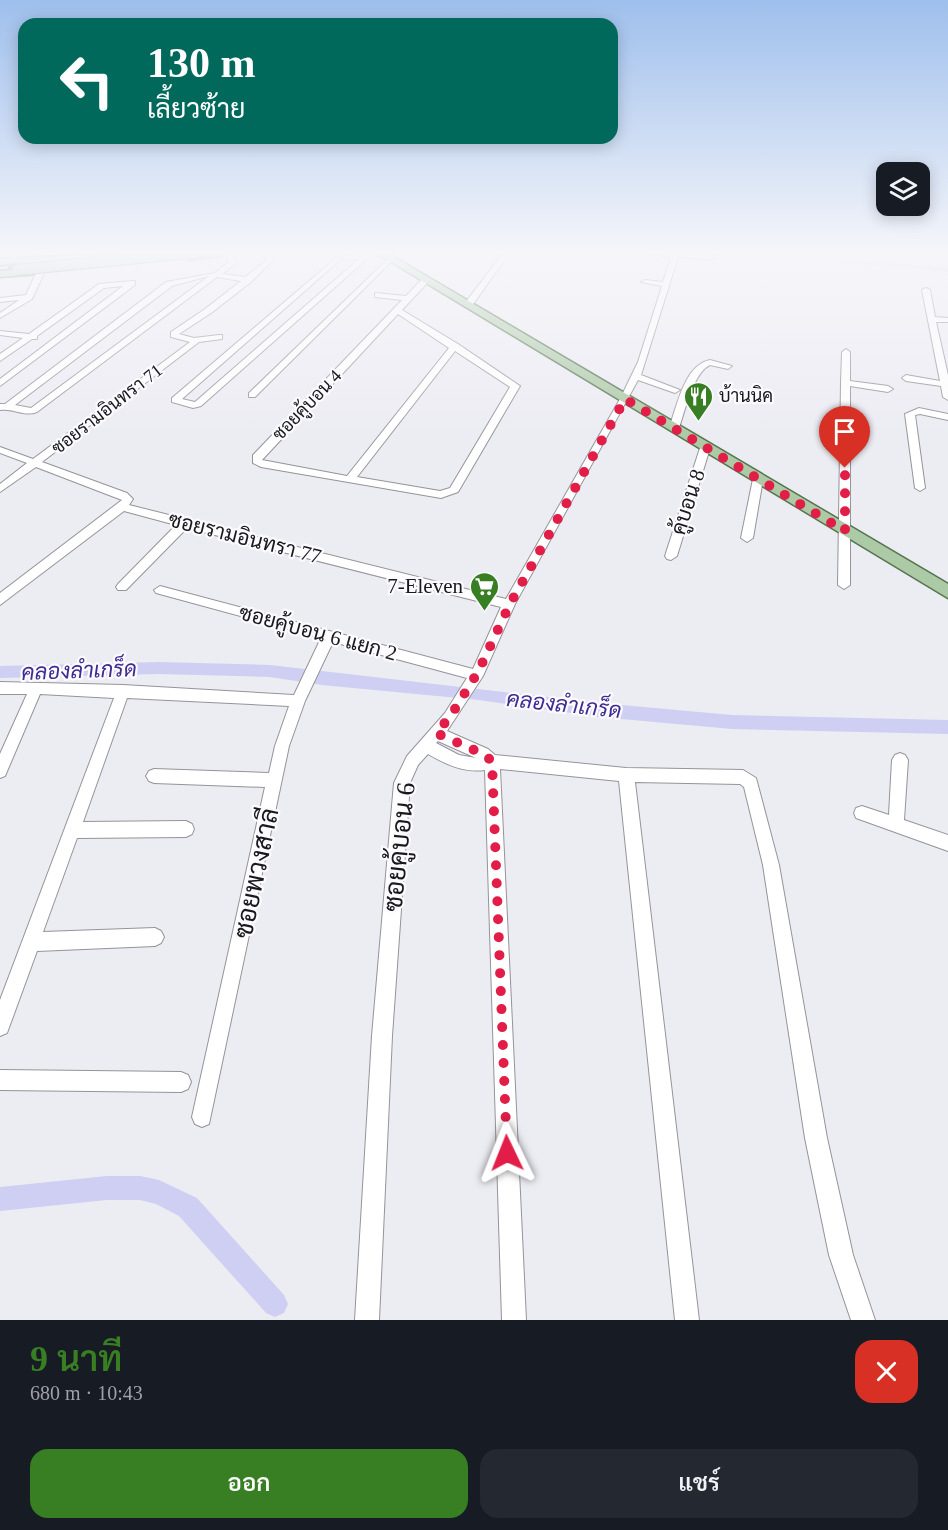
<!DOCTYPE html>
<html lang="th">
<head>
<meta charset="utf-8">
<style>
	:root { --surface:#171b24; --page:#242831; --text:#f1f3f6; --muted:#9ea1a6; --accent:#387e22 }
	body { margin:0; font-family:"Times New Roman",Sarabun,serif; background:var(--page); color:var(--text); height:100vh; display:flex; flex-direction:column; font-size:22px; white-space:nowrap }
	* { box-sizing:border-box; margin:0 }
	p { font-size:20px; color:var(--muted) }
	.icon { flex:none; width:33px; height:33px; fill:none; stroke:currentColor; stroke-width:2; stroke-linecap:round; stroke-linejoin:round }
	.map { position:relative; height:1320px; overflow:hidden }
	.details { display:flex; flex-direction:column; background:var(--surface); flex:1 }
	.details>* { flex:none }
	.banner { position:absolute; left:18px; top:18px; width:600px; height:126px; border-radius:18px; box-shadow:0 3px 15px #0003; background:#00695c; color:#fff; overflow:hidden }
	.buttons { position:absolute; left:876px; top:162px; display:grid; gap:12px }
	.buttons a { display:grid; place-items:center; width:54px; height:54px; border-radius:12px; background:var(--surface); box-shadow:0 3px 15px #0003; font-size:30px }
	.pin { position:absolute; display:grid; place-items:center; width:51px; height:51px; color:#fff; margin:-62px -26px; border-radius:50% 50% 50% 0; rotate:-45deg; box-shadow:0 0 6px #0007 }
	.pin .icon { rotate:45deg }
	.me { position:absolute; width:66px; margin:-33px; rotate:358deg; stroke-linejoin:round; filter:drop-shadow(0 0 4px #0008) }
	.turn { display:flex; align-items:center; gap:21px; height:126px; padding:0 30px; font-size:27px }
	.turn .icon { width:78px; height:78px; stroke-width:2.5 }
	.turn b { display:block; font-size:42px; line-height:51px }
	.round { display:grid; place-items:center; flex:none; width:63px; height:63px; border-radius:18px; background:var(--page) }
	.overview { display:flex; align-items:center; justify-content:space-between; height:102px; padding:0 30px }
	h1 { font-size:36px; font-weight:600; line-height:45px; color:var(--accent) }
	.primary-button { display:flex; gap:12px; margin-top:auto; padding:12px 30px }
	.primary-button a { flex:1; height:69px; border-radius:18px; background:var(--accent); color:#fff; font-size:24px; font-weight:600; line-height:69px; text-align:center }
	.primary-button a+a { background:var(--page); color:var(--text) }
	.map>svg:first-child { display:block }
</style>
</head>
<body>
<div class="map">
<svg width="948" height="1320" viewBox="0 0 948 1320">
	<rect width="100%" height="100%" fill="#ececf3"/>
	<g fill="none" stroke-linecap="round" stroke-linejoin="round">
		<g fill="#cfcff3" fill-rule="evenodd">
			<polygon points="735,251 762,251 948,268 948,272 739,253"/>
			<polygon points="159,662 270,665 599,703 732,715 948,720 948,734 732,729 599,717 479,700 322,685 270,677 159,674 0,678 0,666"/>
			<polygon points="107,1176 140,1176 159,1180 197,1198 284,1295 288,1304 284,1313 275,1317 266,1313 179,1216 156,1204 140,1200 107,1200 0,1211 0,1187"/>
		</g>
		<defs>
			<g id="minor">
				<path d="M226 251H232L236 263 222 274 245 277 267 260 264 251H270L275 258 251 282 211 313 179 334 194 338 219 335H222V339L199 342 42 462 127 493 133 499 129 505 506 599 620 399 638 362 662 286 641 282 645 280 663 282 671 258 643 252 713 255 716 257 713 259 678 257 641 375 680 390 675 393 638 380 515 604 483 676 447 731 488 749 495 755 626 768 743 770 756 778 779 865 827 1138 853 1255 875 1320H851L829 1255 805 1138 763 865 744 787 740 784 635 782 699 1320H675L619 781 500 769 526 1320H502L485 770C464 773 445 764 428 754L418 765 410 783 392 1036 379 1320H355L372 1036 394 783 407 756 445 713 467 678 333 642 305 701 289 746 209 1124 202 1127 195 1124 192 1117 265 787 154 783 149 781 146 776 149 771 154 769 269 773 275 746 289 706 127 698 83 822 186 821 192 824 194 829 192 834 186 837 77 838 43 932 155 928 161 931 164 937 161 943 155 946 37 951 7 1033 0 1036V1000L114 698 40 694 5 776 0 778V754L27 694H0V682L123 685 294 695 321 638 156 593 154 590 160 586 473 669 501 607 187 528 126 590H118L116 587 118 584 176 525 124 511 0 605V593L122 500 36 467 0 492V484L27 463 0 453V447L33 459 190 342 171 337V332L205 309 241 281 217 277 37 412C24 417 14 408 0 410V404H5L166 282 215 273 228 262ZM209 276 31 408 15 405 172 286ZM438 741 476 758 459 755 436 743Z"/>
				<path d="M382 251 384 254 368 258 201 406 193 408 172 402V398L336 258C351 254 366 255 382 251ZM346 259H359L195 402 182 399 340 260Z"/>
				<polygon points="505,251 511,251 471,307 465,307 465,303"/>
				<polygon points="389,258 394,259 255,397 249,397 249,393"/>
				<polygon points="41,269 45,271 32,299 0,318 0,313 19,300 0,302 0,298 26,295 37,271"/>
				<path d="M423 278 430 280 402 310 458 344 520 386 458 492 441 498 261 467 253 463V455L402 300 375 297V293L406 296ZM398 314 449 348 347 476 262 460ZM455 351 510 387 450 488 440 491 357 477Z"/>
				<polygon points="132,281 135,281 135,285 0,386 0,379 123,286 104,288 37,336 37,339 32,339 0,361 0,354 23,338 0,335 0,331 29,334 99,284"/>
				<polygon points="926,288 930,290 935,317 948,318 948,322 936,322 948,375 948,400 943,397 941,386 906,381 902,378 906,375 940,381 922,290"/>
				<polygon points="846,349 850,352 850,381 888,386 893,389 888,392 850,386 850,585 844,589 838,585 841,383 842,352"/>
				<path d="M710 360 732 366 728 369 710 365C693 373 685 411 679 428L671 430 669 428C677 407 684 365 710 360Z"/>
				<polygon points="919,408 948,414 948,420 920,414 915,415 925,488 920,491 915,488 905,414"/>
				<polygon points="705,445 710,448 677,556 671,560 667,559 665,556 700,448"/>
				<polygon points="758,476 763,479 753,538 747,542 741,538 753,479"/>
				<polygon points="900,753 905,755 908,760 904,820 948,835 948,851 856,818 854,813 856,808 862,806 889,815 892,760 895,755"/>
				<polygon points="0,1070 181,1072 188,1075 191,1082 188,1089 181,1092 0,1090"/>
			</g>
			<g id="major">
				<polygon points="106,251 145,251 140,254 101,257 97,260 20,266 16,263 0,265 0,259 82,255 86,252"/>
				<polygon points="215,251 239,251 234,254 190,260 185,257"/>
				<polygon points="373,251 384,251 948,584 948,598"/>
				<polygon points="37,269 40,270 40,274 0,277 0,271"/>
			</g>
		</defs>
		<use href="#minor" stroke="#949499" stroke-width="2"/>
		<use href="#major" stroke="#55754e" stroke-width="3"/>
		<use href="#minor" fill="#fff" fill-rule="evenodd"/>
		<use href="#major" fill="#adcaa6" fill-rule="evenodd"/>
		<defs>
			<polyline id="rail" points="0,268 194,251"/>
		</defs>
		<use href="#rail" stroke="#7a7a7f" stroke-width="4"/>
		<use href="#rail" stroke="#fafaff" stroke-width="2" stroke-dasharray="8" stroke-linecap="butt"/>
		<defs>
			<polyline id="major-bridge" points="17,270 210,251"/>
		</defs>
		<use href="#major-bridge" stroke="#55754e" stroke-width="12" stroke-linecap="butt"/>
		<use href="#major-bridge" stroke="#adcaa6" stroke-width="10"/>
	</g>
	<linearGradient id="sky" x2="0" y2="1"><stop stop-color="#9ebfec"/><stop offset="0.58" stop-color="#f6f6fa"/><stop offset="1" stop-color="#f6f6fa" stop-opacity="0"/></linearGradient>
	<rect width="948" height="436" fill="url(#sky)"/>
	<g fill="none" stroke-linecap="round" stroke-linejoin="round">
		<polyline stroke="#e11d48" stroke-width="10" stroke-dasharray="0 18" points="507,1153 492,761 483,754 436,733 450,717 478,672 510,604 625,399 845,531 845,468"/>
	</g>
	<defs>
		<symbol id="restaurant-pin" viewBox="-11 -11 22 30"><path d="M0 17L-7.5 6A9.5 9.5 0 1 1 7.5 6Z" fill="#387e22" stroke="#fafaff"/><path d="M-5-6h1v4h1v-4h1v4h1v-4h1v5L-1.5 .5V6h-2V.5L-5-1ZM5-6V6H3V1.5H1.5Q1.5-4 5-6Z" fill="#fff"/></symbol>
		<symbol id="supermarket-pin" viewBox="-11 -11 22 30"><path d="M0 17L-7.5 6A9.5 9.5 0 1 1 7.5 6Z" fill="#387e22" stroke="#fafaff"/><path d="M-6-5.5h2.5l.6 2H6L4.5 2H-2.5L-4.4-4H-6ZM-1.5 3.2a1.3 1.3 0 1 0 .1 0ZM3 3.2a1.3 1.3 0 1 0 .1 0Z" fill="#fff"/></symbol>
	</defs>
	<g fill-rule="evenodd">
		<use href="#restaurant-pin" x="682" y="380" width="33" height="45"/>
		<use href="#supermarket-pin" x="468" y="570" width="33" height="45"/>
	</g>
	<g text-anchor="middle" stroke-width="4.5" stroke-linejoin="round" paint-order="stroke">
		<g font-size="18" fill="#19191b" stroke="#fafaff" text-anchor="start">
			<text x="719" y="402">บ้านนิค</text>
		</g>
		<g font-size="18" fill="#19191b" stroke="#fafaff">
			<text transform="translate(307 405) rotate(-46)" y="6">ซอยคู้บอน 4</text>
			<text transform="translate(107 409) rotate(-38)" y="6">ซอยรามอินทรา 71</text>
		</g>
		<g font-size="21" fill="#19191b" stroke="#fafaff">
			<text transform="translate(688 502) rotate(-72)" y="7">คู้บอน 8</text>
			<text transform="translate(245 538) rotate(14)" y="7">ซอยรามอินทรา 77</text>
			<text transform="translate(318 633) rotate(15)" y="7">ซอยคู้บอน 6 แยก 2</text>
		</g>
		<g font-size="21" fill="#19191b" stroke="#fafaff" text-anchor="end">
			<text x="463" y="593">7-Eleven</text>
		</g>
		<g font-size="22" font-style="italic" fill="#402b90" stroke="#fafaff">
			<text transform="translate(79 670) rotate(-2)" y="8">คลองลำเกร็ด</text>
			<text transform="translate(564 704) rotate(6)" y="8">คลองลำเกร็ด</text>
		</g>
		<g font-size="26" fill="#19191b" stroke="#fafaff">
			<text transform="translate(399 847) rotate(-84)" y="9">ซอยคู้บอน 6</text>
			<text transform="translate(256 873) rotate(-78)" y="9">ซอยพวงสาลี</text>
		</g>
	</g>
</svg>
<div class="buttons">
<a><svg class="icon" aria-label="layers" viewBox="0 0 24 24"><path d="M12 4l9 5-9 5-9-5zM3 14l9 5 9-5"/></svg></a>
</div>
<div class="pin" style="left:845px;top:468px;background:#d93025"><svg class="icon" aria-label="arrive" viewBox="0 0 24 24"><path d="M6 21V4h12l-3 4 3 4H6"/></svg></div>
<svg class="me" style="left:507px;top:1153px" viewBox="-20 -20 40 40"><path d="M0-17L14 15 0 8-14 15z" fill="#e11d48" stroke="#fff" stroke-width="4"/></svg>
<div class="banner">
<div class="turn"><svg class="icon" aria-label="left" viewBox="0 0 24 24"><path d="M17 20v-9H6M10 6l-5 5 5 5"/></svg><div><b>130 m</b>เลี้ยวซ้าย</div></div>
</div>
</div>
<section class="details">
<div class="overview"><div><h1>9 นาที</h1><p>680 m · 10:43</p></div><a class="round" style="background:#d93025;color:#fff"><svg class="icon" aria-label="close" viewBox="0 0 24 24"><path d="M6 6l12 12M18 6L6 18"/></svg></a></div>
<div class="primary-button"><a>ออก</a><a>แชร์</a></div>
</section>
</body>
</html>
